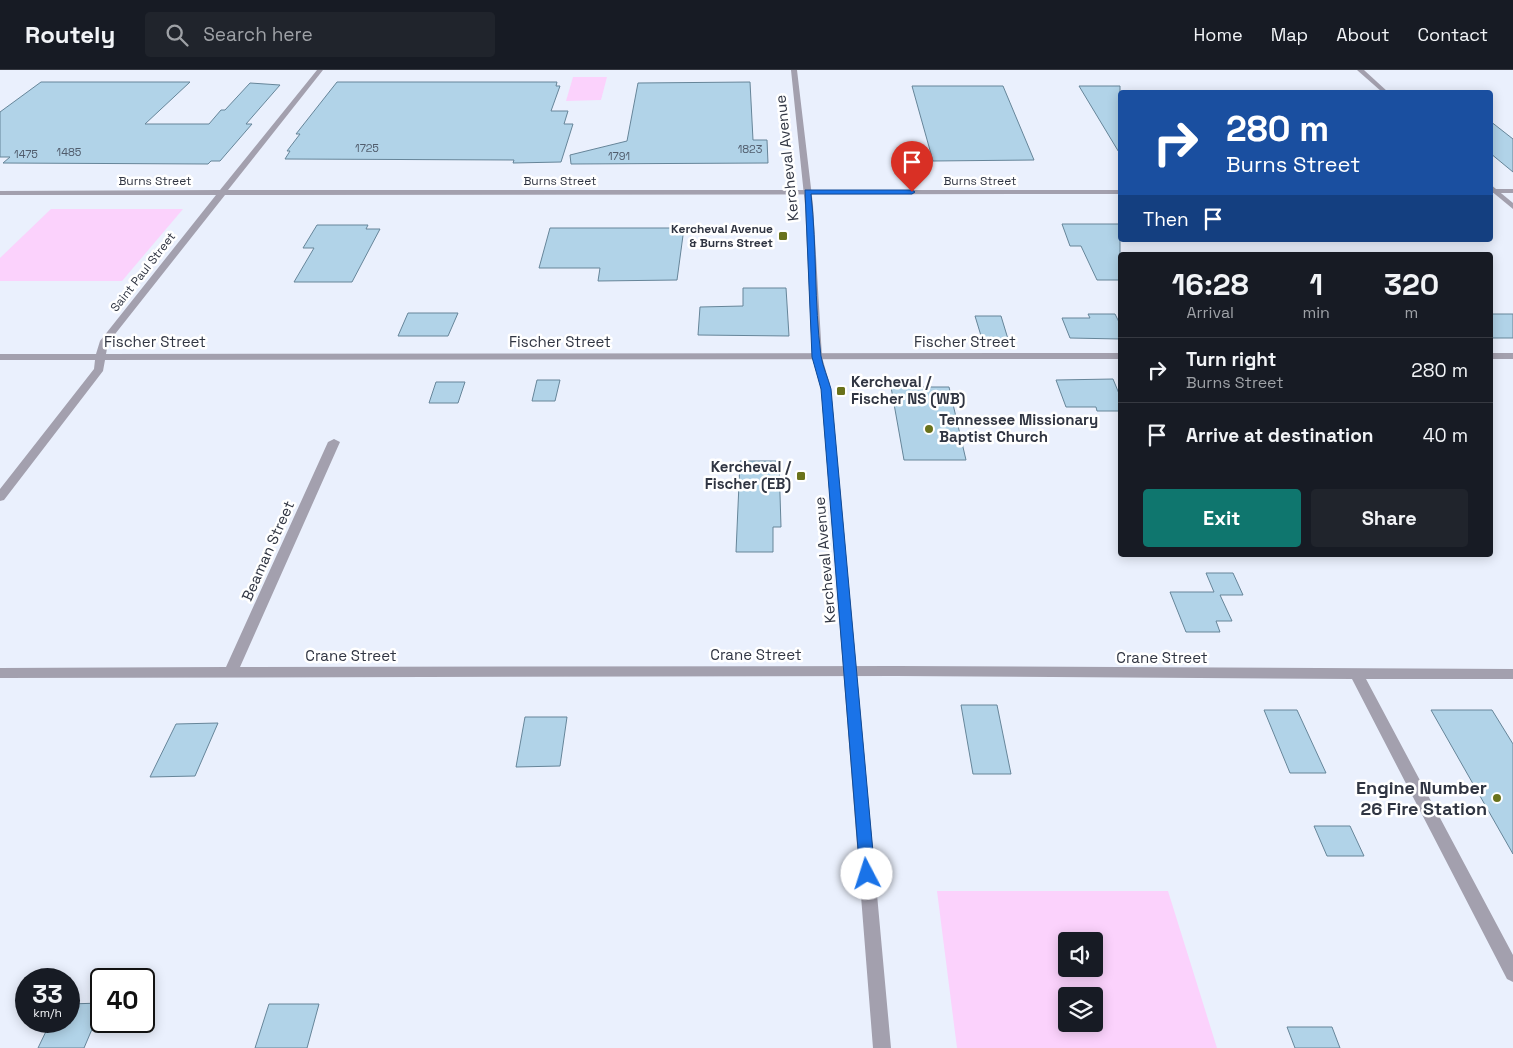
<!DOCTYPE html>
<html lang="en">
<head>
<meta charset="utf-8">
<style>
	:root { --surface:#171b24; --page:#20242c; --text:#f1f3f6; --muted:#9ea1a6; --line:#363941; --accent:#0f766e }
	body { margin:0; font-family:"Space Grotesk",sans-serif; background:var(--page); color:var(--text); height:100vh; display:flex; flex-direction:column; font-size:19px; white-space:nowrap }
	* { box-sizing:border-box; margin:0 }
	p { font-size:16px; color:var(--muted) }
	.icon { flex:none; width:28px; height:28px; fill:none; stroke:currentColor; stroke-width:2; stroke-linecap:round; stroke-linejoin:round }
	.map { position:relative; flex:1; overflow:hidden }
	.drawer { position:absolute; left:1118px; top:182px; width:375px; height:305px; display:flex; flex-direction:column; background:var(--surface); border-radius:5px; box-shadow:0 2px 12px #0003 }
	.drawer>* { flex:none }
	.top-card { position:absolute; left:1118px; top:20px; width:375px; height:152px; border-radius:5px; box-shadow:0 2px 12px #0003; background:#1a4fa0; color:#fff; overflow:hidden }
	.controls { position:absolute; left:1058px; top:862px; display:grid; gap:10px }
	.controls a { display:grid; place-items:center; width:45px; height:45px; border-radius:5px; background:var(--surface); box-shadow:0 2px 12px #0003; font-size:25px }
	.speed { position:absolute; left:15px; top:898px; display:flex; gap:10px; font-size:25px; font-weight:700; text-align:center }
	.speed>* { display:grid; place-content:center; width:65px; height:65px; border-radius:50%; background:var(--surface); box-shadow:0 2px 12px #0003; line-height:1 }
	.speed small { font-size:12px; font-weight:400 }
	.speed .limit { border:2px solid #111; border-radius:8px; background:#fff; color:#111 }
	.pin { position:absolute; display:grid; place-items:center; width:42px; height:42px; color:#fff; margin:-51px -21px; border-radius:50% 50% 50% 0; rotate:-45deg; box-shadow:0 0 5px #0007 }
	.pin .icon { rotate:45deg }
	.me { position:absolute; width:55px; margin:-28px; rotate:355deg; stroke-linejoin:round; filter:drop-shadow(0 0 4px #0008) }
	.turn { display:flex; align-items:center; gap:18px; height:105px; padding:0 25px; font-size:22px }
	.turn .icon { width:65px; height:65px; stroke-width:2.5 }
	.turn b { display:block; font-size:35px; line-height:42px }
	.then { display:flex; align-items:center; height:48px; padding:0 25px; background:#0003; gap:10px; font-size:19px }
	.eta { display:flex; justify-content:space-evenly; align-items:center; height:85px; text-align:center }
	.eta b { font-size:30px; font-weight:800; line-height:35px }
	.primary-button { display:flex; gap:10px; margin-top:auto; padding:10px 25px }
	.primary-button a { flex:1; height:58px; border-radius:5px; background:var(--accent); color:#fff; font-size:20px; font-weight:800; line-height:58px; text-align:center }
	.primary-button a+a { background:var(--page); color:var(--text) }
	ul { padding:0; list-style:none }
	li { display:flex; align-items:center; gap:15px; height:65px; padding:0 25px; border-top:1px solid var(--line) }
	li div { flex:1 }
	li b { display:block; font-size:19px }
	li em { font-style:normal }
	header { display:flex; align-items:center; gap:30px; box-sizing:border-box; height:70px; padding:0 25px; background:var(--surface); border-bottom:1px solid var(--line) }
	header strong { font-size:24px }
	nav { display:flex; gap:28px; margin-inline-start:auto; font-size:18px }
	.search { width:350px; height:45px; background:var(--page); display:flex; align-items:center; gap:12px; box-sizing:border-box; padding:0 18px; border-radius:5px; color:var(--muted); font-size:19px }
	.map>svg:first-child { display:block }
</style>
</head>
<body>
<header>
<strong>Routely</strong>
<div class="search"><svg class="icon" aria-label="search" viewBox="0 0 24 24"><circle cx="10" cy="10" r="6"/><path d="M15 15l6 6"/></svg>Search here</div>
<nav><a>Home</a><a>Map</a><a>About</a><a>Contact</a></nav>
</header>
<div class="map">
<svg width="1513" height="978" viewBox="0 0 1513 978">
	<rect width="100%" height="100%" fill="#eaf0fd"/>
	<g fill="#fbd2fc" fill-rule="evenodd">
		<polygon points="573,7 607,7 601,30 566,31"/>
		<polygon points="51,139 183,139 122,211 0,211 0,188"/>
		<path d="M937 821H1168L1217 978H957ZM1066 871H1094V899H1066ZM1066 926H1094V954H1066Z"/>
	</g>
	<g fill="#b1d3e8" stroke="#668599">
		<polygon points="41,12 190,12 145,54 209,54 221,40 225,40 250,13 280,15 246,54 252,54 220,91 211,91 208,94 3,93 10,87 0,87 0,42"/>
		<polygon points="337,12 557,12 556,16 560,16 551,41 568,41 564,54 573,54 561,92 513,93 514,90 285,89 290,81 287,81 300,64 296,64"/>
		<polygon points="750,12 753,70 767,70 768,93 571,94 570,85 627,71 638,13"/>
		<polygon points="912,16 1003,16 1034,90 933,91"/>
		<polygon points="1079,16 1120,16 1120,84"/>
		<polygon points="1490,51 1513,69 1513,102 1490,83"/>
		<polygon points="1062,154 1120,154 1120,210 1097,210 1081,176 1070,176"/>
		<polygon points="317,155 368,155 366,159 380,159 352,212 294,212 314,178 303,178"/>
		<polygon points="550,158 684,158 677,210 598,211 600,198 539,198"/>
		<polygon points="743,218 786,218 789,266 698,265 700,237 743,236"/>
		<polygon points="408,243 458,243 448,266 398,266"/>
		<polygon points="1088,244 1115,244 1120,254 1120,269 1070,268 1062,248 1090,248"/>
		<rect x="1490" y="244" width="23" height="24"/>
		<polygon points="975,246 1001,246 1008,269 982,269"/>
		<polygon points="1113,309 1120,326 1120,341 1097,341 1096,337 1066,337 1056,310"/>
		<polygon points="537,310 560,310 555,331 532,331"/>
		<polygon points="436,312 465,312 458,333 429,333"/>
		<polygon points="891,317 949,317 966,390 904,390"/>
		<polygon points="740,391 779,391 781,457 773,457 773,482 736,482"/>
		<polygon points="1206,503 1233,503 1243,525 1220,525 1232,551 1216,551 1220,562 1186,562 1170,522 1214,522"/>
		<polygon points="961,635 997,635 1011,704 973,704"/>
		<polygon points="1264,640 1297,640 1326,703 1290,703"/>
		<polygon points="1431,640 1492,640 1513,674 1513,784"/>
		<polygon points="525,647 567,647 560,696 516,697"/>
		<polygon points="218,653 195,706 150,707 176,654"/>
		<polygon points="1314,756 1350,756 1364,786 1327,786"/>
		<polygon points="101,933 101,938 84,978 38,978 51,951 69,951 69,934"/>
		<polygon points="269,934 319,934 307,978 255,978"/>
		<polygon points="1287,957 1332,957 1340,978 1295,978"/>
	</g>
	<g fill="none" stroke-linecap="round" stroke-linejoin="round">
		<g fill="#a3a0ae" fill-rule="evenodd">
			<polygon points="317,0 323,0 228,120 1120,120 1120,124 225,125 108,273 106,284 1120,283 1120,289 105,290 103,301 4,430 0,431 0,419 94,299 95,290 0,290 0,284 96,284 100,271 216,125 0,125 0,121 220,120"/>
			<rect x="1490" y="119" width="23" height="4"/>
			<rect x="1490" y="283" width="23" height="6"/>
			<polygon points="334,369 340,372 240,597 896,596 1513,599 1513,609 1366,609 1513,885 1513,912 1507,909 1352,609 896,606 0,608 0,598 226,597 328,372"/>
		</g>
		<g fill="#a3a0ae" fill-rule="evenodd">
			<polygon points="791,0 797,0 813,135 822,287 831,319 891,978 873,978 821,319 812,287 805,135"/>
			<polygon points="1357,0 1364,0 1388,22 1382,22"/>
			<polygon points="1490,114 1513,133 1513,139 1490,120"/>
		</g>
	</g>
	<path fill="#1a73e8" stroke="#114b97" d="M805 120H912L915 122 912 124H811C817 178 814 232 821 286 823 297 828 308 831 319L875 804 873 809 867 811 862 809 860 804 821 319 812 287Z"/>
	<g fill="#69721b" stroke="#fff" stroke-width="2">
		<rect x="778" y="161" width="10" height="10" rx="2.5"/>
		<rect x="836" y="316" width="10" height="10" rx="2.5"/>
		<circle cx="929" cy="359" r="5"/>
		<rect x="796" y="401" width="10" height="10" rx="2.5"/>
		<circle cx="1497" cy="728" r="5"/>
	</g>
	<g text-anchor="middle" stroke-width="5" stroke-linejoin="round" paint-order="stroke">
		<g font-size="11" fill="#505c6c">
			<text x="367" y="82">1725</text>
			<text x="750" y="83">1823</text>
			<text x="69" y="86">1485</text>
			<text x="26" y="88">1475</text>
			<text x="619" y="90">1791</text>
		</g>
		<g font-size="12" fill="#303542" stroke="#fff">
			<text x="155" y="115">Burns Street</text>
			<text x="560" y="115">Burns Street</text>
			<text x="980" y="115">Burns Street</text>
			<text transform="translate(143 202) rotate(-52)" y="4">Saint Paul Street</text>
		</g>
		<g font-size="12" font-weight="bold" fill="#303542" stroke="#fff" text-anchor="end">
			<text x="773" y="163">Kercheval Avenue<tspan x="773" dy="14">&amp; Burns Street</tspan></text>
		</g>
		<g font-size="15" fill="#303542" stroke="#fff">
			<text transform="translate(787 88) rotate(-96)" y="5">Kercheval Avenue</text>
			<text x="155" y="277">Fischer Street</text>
			<text x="560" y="277">Fischer Street</text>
			<text x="965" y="277">Fischer Street</text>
			<text transform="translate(268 481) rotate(-66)" y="5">Beaman Street</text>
			<text transform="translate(825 490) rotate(-95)" y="5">Kercheval Avenue</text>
			<text x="756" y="590">Crane Street</text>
			<text x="351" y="591">Crane Street</text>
			<text x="1162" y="593">Crane Street</text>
		</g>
		<g font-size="15" font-weight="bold" fill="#303542" stroke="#fff" text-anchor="start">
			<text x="851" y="317">Kercheval /<tspan x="851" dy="17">Fischer NS (WB)</tspan></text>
			<text x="939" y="355">Tennessee Missionary<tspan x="939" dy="17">Baptist Church</tspan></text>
			<text x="791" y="402" text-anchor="end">Kercheval /<tspan x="791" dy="17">Fischer (EB)</tspan></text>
		</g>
		<g font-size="18" font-weight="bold" fill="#303542" stroke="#fff" text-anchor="end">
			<text x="1487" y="724">Engine Number<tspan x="1487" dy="21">26 Fire Station</tspan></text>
		</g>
	</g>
</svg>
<div class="controls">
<a><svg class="icon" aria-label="sound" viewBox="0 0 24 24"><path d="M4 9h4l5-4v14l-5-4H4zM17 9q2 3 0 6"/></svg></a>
<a><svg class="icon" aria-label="layers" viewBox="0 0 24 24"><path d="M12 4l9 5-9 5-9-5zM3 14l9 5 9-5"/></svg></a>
</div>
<div class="speed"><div>33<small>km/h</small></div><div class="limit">40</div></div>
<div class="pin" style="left:912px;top:122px;background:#d93025"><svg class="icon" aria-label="arrive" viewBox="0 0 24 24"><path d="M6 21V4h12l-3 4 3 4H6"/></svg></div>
<svg class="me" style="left:867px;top:804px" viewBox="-20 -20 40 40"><circle r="19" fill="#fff"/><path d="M0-13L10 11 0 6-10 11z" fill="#1a73e8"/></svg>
<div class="top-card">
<div class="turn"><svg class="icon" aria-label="right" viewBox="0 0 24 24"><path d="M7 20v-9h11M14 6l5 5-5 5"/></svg><div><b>280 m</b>Burns Street</div></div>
<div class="then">Then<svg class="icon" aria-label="arrive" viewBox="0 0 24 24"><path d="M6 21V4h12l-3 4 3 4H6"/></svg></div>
</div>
<section class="drawer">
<div class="eta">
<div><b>16:28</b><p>Arrival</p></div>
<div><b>1</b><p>min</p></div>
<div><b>320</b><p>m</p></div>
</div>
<ul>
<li><svg class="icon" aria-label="right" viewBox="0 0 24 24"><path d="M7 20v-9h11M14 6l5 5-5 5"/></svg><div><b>Turn right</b><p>Burns Street</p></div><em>280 m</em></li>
<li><svg class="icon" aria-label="arrive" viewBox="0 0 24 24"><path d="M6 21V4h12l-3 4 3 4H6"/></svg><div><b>Arrive at destination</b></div><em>40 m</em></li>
</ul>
<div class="primary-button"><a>Exit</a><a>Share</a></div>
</section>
</div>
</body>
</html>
